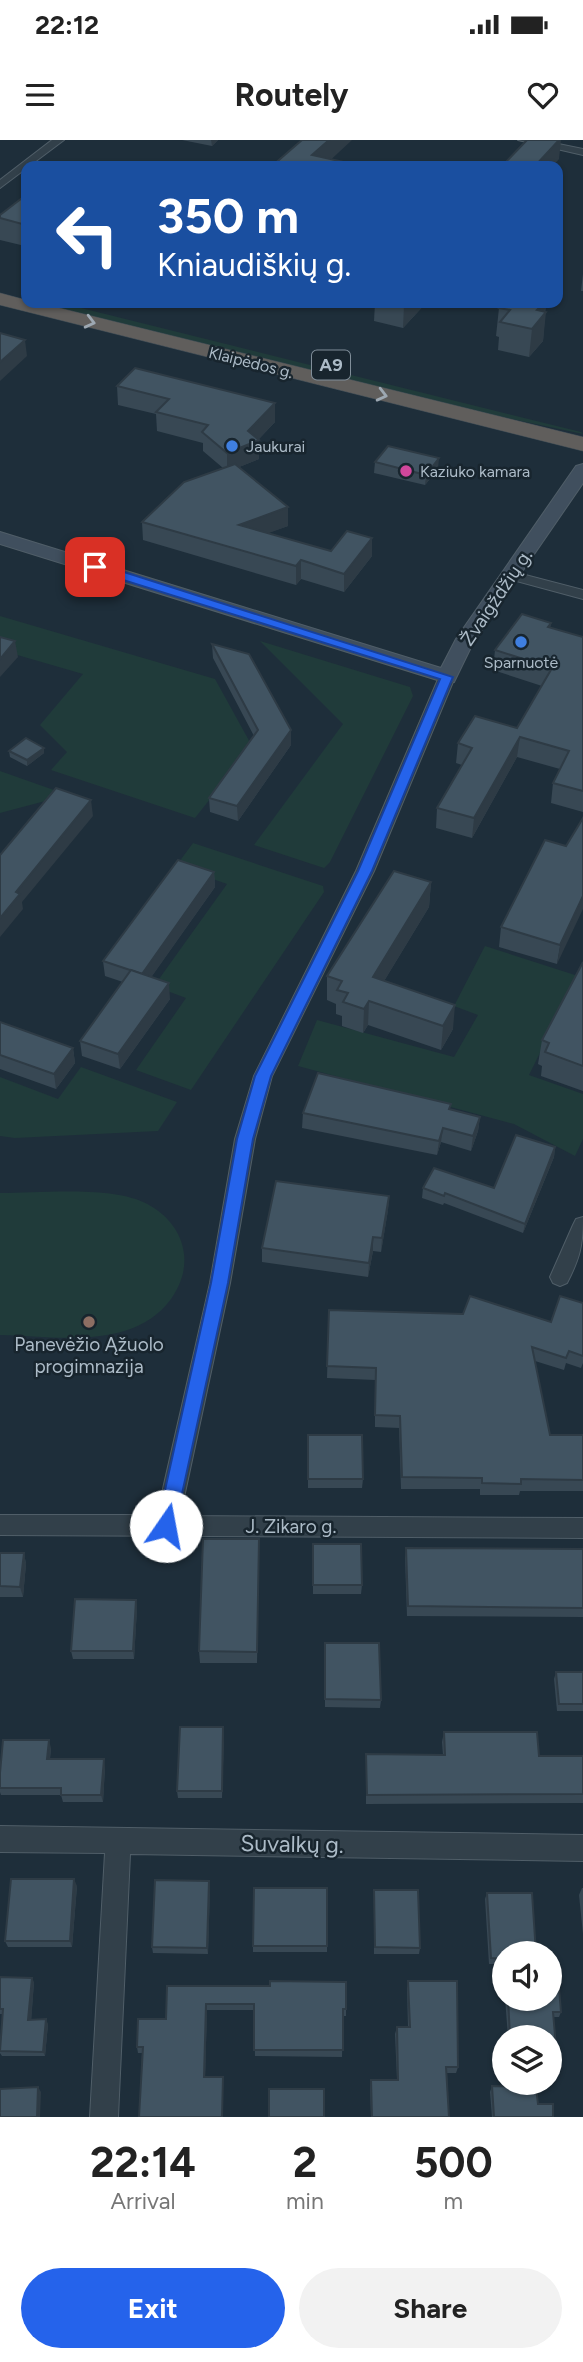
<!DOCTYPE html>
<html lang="en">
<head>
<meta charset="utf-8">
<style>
	:root { --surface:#fff; --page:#f2f2f2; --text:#222; --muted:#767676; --accent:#2563eb }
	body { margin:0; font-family:Figtree,sans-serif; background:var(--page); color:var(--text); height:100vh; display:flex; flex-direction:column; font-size:26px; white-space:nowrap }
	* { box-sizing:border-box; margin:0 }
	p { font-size:23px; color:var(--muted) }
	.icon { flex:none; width:38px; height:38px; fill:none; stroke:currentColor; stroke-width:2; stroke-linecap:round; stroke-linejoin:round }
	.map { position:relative; height:1977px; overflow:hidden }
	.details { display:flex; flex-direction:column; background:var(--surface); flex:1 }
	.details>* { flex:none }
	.hud { position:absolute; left:21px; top:21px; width:542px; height:147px; border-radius:14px; box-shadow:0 2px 5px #0004; background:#1a4fa0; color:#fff; overflow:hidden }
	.fabs { position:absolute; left:492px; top:1801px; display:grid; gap:14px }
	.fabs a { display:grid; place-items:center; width:70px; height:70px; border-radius:50%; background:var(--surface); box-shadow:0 2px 5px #0004; font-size:35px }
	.pin { position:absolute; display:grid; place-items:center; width:60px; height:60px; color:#fff; margin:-30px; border-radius:14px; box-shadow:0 4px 10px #0006 }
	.me { position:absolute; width:77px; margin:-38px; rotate:12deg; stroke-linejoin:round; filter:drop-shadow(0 0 5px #0008) }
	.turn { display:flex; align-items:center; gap:24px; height:147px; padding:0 21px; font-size:32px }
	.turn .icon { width:91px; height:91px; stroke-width:2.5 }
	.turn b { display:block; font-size:49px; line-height:60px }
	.eta { display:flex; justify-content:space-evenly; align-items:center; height:119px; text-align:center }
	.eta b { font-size:42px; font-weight:700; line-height:49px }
	.cta { display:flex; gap:14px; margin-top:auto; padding:14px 21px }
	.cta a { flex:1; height:80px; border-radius:42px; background:var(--accent); color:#fff; font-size:28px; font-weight:700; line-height:80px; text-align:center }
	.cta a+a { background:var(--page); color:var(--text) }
	.status { display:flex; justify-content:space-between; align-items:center; height:49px; padding:0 35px; background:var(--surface); direction:ltr }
	.status svg { height:19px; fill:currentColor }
	header { display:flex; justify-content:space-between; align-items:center; height:91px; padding:0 21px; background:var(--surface); font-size:32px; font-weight:700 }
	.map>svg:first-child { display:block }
</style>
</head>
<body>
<div class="status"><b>22:12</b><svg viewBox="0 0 49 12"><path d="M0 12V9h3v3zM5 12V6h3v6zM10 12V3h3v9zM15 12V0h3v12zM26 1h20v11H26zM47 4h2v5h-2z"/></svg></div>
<header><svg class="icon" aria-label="menu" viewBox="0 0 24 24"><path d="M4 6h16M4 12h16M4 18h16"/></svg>Routely<svg class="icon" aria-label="heart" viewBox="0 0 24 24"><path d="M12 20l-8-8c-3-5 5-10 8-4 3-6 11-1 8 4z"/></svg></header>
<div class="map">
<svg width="583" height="1977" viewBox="0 0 583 1977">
	<rect width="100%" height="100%" fill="#1e2e3a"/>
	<g fill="#203b3a">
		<polygon points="34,163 61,163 334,231 328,236"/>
		<polygon points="339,232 581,292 583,294 427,261 333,238"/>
		<polygon points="0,476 215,539 252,606 195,678 51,630 67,612 40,585 83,534 0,510"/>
		<polygon points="260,501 410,547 413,556 330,722 324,728 254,705 343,584"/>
		<polygon points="0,631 68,655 0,673"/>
		<polygon points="193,703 323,746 324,752 191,950 136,930 186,858 154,846 227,744 176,726"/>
		<polygon points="485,806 578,836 529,935 583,954 583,999 575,1016 514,984 298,926 317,880 454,917 478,875 454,866"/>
		<polygon points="81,927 177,962 158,991 15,998 0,996 0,937 58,959"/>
		<path d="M0 1053C39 1053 109 1046 143 1062 164 1071 182 1091 184 1114 186 1131 180 1146 171 1159 133 1211 55 1196 0 1195Z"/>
	</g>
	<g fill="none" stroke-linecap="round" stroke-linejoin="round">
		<defs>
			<g id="minor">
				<polygon points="52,0 64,0 0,48 0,40"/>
				<polygon points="518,0 539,0 583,9 583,15"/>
				<polygon points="510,431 583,450 583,459 505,438 503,435"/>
				<polygon points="447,532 455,537 374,731 272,936 255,999 230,1143 180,1376 583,1378 583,1398 0,1395 0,1375 157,1375 210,1143 235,999 254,936 356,731 439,537"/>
				<path d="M583 1077C583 1105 580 1118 567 1143L560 1146 553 1143 550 1137 573 1085 576 1079Z"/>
				<polygon points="0,1686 583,1695 583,1721 130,1714 118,1977 90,1977 105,1713 0,1712"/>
			</g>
			<polygon id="secondary" points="583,324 583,343 473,503 454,542 447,543 0,404 0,392 441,528 456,499 576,326"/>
			<polygon id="trunk" points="0,153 26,160 26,163 39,163 583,297 583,311 0,165"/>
		</defs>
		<use href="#minor" stroke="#505e68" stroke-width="2"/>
		<use href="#secondary" stroke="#505e68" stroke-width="2"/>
		<use href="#trunk" stroke="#3d4b55" stroke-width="1"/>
		<use href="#minor" fill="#32404a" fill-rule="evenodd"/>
		<use href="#secondary" fill="#404f5e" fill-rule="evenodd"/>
		<use href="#trunk" fill="#605e5c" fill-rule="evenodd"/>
	</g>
	<g fill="#384854">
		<polygon points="182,0 218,0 212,6"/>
		<polygon points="26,55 25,106 0,100 0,75"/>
		<polygon points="583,134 583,151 581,151"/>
		<polygon points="375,163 426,163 403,188 374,181"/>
		<polygon points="546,163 543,201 529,217 498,210 499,197 496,196 499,168"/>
		<polygon points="117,246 275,263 275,282 258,300 259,319 239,327 288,386 267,393 331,411 372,398 372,416 344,452 301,439 296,445 143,400 142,382 223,328 203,311 203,303 157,291 156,274 118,265"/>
		<polygon points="375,322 438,329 425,345 374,333"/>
		<polygon points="551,483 550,488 583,497 583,672 551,663 553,643 560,629 517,617 472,698 436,688 437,668 462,625 456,623 458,603 517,588 542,546 493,530 495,510"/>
		<polygon points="212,504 291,605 238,681 210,672 209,658 254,596 213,518"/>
		<polygon points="9,611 44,613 27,626 10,617"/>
		<polygon points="583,678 557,824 499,807 501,787 566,706"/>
		<polygon points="214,732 215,747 151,837 170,859 120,929 82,916 80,901 123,842 105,836 103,821"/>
		<polygon points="431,742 429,767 384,841 453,889 441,910 368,885 363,893 342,886 342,876 336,874 336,864 327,860 327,836"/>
		<polygon points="583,822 583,951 541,936 542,926 538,924 542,900"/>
		<polygon points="0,882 73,908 75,923 56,949 0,929"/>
		<polygon points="303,973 480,977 478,991 471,1011 441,1002 437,1015 302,988"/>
		<polygon points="555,1007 554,1017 523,1093 444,1063 443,1065 422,1058 423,1048 494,1048"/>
		<polygon points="389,1056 388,1070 381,1112 373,1111 368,1137 262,1122 262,1108"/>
		<polygon points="583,1163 583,1223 581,1228 566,1223 564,1230 535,1221 550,1295 583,1295 583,1351 520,1351 519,1355 480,1355 480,1349 401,1349 399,1288 375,1287 375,1240 327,1238 329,1170 551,1182"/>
		<polygon points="308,1295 363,1339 362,1348 308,1348"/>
		<polygon points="313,1404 362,1445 361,1454 313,1454"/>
		<polygon points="406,1408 583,1409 583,1477 407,1476 405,1418"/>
		<polygon points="259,1411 257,1523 200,1523 199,1511"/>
		<polygon points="0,1413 24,1413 26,1424 23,1457 0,1457"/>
		<polygon points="136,1460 137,1468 134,1519 73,1519 71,1511"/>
		<polygon points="325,1503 381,1560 380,1568 325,1567"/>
		<polygon points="556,1532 583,1532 583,1571 557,1571 554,1539"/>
		<polygon points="444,1592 539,1616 583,1616 583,1663 366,1664 366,1614 443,1615 442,1602"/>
		<polygon points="224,1595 222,1658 178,1658 177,1651"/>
		<polygon points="51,1608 50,1619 105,1627 103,1662 63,1662 61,1655 1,1655 0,1652 0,1633"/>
		<polygon points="209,1741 210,1747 208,1814 153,1813 152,1807"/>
		<polygon points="77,1746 72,1807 8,1807 5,1801"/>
		<polygon points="582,1748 583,1748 583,1794 579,1755"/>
		<polygon points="374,1750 420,1808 419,1814 374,1814"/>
		<polygon points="487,1753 504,1813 504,1838 503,1824 489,1824 485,1759"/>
		<rect x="253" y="1806" width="74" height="6"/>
		<polygon points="0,1837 34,1842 31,1880 48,1884 45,1916 2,1916 0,1913 0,1904 3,1874 0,1874"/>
		<polygon points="408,1841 458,1927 456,1933 447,1933 449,1977 371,1977 370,1947 371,1940 397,1940 395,1894 397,1887 408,1887 407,1848"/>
		<polygon points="167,1846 346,1869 346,1876 343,1876 342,1917 255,1916 254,1870 207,1870 205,1937 223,1937 223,1977 139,1977 142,1913 138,1913 137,1907 166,1879"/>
		<polygon points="505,1858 550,1858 561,1872 559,1877 553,1877 556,1907 553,1912 550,1912 550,1897 508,1897"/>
		<polygon points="492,1946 538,1964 553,1977 492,1977 490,1952"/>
	</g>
	<g fill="#2e3b45">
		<polygon points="211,0 218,0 212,6"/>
		<polygon points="329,0 352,0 324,26 312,15"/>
		<polygon points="559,0 561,0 559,19 553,26 535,26"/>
		<polygon points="26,80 26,105 25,106 22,84"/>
		<polygon points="406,163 426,163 403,188 404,165"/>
		<polygon points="544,163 546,163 544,174 546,172 543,201 529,217 532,189 537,170"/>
		<polygon points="25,200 27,216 0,241 0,222"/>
		<polygon points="275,263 275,282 257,301 259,300 259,319 227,332 227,313"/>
		<polygon points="439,318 438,329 425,345 426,335"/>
		<polygon points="288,367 288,386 239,404 239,385"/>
		<polygon points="372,398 372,416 344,452 344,434"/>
		<polygon points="301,420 301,439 296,445 296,426"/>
		<polygon points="15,501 18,517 0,537 0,519"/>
		<polygon points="291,590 291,605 238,681 237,666"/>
		<polygon points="520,597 517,617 472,698 474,678"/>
		<polygon points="44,608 44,613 27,626 27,620"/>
		<polygon points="91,660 93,676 22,762 23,769 0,797 0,778 16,752"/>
		<polygon points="214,732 215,747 143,849 142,834"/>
		<polygon points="431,742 429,767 372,861 373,837"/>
		<polygon points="583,756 583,769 557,824 560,805"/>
		<polygon points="169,843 170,859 120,929 118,914"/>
		<polygon points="369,861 368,885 363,893 364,869"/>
		<polygon points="455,865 453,889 441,910 443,886"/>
		<polygon points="73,908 75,923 56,949 54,934"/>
		<polygon points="480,977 478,991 471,1011 473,996"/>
		<polygon points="443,988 441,1002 437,1015 439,1001"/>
		<polygon points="555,1007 554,1017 523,1093 525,1084"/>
		<polygon points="389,1056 388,1070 381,1112 382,1098"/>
		<polygon points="373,1097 373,1111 368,1137 369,1123"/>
		<polygon points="24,1413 26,1424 23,1457 20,1447"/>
		<polygon points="136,1460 137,1468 134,1519 133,1511"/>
		<polygon points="223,1587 224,1595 222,1658 222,1651"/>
		<polygon points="49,1600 51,1608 49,1626 47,1619"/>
		<polygon points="104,1619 105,1627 103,1662 101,1655"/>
		<polygon points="74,1739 77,1746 72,1807 70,1801"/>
		<polygon points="209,1741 210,1747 208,1814 207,1808"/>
		<polygon points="32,1838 34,1842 31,1884 28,1880"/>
		<polygon points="206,1864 207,1870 205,1943 204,1937"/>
		<polygon points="46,1879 48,1884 45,1916 43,1912"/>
		<polygon points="223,1937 223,1977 222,1977"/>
		<polygon points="38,1947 41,1952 40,1977 37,1977"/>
	</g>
	<g fill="#415462" stroke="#2e3b45" stroke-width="2">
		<polygon points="302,0 329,0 312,15 344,22 340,26 272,26"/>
		<polygon points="527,0 559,0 535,26 502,26"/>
		<polygon points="26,55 26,80 22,84 0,78 0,75"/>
		<polygon points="503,163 544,163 537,170 546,172 532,189 500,182 510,170 499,168"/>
		<polygon points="0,193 25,200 0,222"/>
		<polygon points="135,228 275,263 248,291 259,300 227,313 202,292 208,285 156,272 169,259 117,246"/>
		<polygon points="388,306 439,318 426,335 375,322"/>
		<polygon points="235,324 288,367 239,385 331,411 347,391 372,398 344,434 301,420 296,426 142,382 184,342"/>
		<polygon points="522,474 551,483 548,487 583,497 583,651 553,643 569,611 520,597 474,678 437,668 472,608 458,603 475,576 517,588 552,528 495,510"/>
		<polygon points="0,497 15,501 0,519"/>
		<polygon points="212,504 249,514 291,590 237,666 209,658 258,590"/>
		<polygon points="26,598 44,608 27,620 9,611"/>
		<polygon points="56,648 91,660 16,752 20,754 0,778 0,715"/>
		<polygon points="583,678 583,756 560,805 501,787 545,700 566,706"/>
		<polygon points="178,720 214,732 142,834 103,821"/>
		<polygon points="394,731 431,742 373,837 455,865 443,886 369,861 364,869 343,862 348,853 337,850 342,841 327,836"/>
		<polygon points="583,822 583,926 545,912 549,903 542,900"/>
		<polygon points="131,830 169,843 118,914 80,901"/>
		<polygon points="0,882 73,908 54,934 0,915"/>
		<polygon points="318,933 451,964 449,969 480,977 473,996 443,988 439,1001 303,973"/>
		<polygon points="516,995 555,1007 525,1084 445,1053 444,1056 423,1048 434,1028 494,1048"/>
		<polygon points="276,1041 389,1056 382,1098 373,1097 369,1123 262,1108"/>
		<polygon points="470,1156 551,1182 560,1156 583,1163 583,1216 569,1211 566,1218 532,1207 550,1295 583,1295 583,1340 521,1339 521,1344 482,1343 482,1338 402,1337 400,1276 375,1275 376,1228 327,1226 329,1170 463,1174"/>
		<polygon points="308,1295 362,1295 363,1339 308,1339"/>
		<polygon points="203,1399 259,1399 257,1512 199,1511"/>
		<polygon points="313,1404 361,1404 362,1445 313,1445"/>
		<polygon points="406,1408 583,1409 583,1468 408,1466"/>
		<polygon points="0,1413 24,1413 20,1447 0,1446"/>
		<polygon points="75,1459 136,1460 133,1511 71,1511"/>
		<polygon points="325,1503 379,1503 381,1560 325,1559"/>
		<polygon points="556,1532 583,1532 583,1564 559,1564"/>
		<polygon points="180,1587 223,1587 222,1651 177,1651"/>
		<polygon points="444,1592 537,1592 539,1616 583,1616 583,1654 367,1655 366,1614 445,1615"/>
		<polygon points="3,1600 49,1600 47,1619 104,1619 101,1655 61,1655 61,1648 0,1648 0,1633"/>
		<polygon points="11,1739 74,1739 70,1801 5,1801"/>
		<polygon points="155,1740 209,1741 207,1808 152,1807"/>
		<polygon points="254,1748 327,1748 327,1806 253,1806"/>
		<polygon points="374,1750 418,1750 420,1808 375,1807"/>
		<polygon points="487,1753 532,1753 536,1813 504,1813 504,1819 491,1818"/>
		<polygon points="0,1837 32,1838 28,1880 46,1879 43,1912 0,1911 3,1869 0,1869"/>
		<polygon points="270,1841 346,1842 346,1869 343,1869 343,1910 254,1910 254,1864 206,1864 204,1937 223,1937 222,1977 139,1977 143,1907 137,1907 138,1879 166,1879 167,1846 270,1846"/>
		<polygon points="408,1841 457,1841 458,1927 446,1927 449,1977 372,1977 371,1940 398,1940 397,1887 410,1887"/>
		<polygon points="550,1847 559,1848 561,1872 553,1872 556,1907 550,1907 550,1897 510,1897 508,1858 550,1858"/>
		<polygon points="492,1946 536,1947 538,1964 553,1964 553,1977 494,1977"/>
		<polygon points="38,1947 37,1977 0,1977 0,1949"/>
		<rect x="269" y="1949" width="55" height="28"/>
	</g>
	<defs><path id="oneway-chevron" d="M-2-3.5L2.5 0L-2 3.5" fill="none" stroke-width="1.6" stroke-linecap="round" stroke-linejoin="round" transform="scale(1.75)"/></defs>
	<g stroke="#9da8b2">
		<use href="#oneway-chevron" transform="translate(90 182) rotate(14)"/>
		<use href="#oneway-chevron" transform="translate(382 255) rotate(14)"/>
	</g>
	<polygon fill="#2563eb" stroke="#184099" stroke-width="2" points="91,424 99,424 453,537 372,731 271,936 253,999 228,1143 175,1386 173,1392 166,1394 159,1392 157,1386 211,1143 237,999 255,936 358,731 440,539 91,430"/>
	<g fill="#3f7fe0" stroke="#18252e" stroke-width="2.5">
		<circle cx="232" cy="306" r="7"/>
		<circle cx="521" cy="502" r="7"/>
	</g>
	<circle fill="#d1479c" stroke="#18252e" stroke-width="2.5" cx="406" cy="331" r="7"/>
	<circle fill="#8d6e63" stroke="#18252e" stroke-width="2.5" cx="89" cy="1182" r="7"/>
	<g text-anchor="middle" stroke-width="5" stroke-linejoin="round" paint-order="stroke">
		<g font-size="16" fill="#acbbc7" stroke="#18252e">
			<text transform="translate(251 222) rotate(14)" y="6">Klaipėdos g.</text>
		</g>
		<g font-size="16" fill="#acbbc7" stroke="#18252e" text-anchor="start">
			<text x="246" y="312">Jaukurai</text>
			<text x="420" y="337">Kaziuko kamara</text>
			<text x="521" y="528" text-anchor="middle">Sparnuotė</text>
		</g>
		<rect fill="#18252e" stroke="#808e99" stroke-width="2" x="312" y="210.5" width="38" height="29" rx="5"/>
		<g font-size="18" font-weight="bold" fill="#acbbc7">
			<text x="331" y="231">A9</text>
		</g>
		<g font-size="19" fill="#acbbc7" stroke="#18252e">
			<text transform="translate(496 457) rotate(-56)" y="7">Žvaigždžių g.</text>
			<text x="291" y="1393">J. Zikaro g.</text>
		</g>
		<g font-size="19" fill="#acbbc7" stroke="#18252e">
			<text x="89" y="1211">Panevėžio Ąžuolo<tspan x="89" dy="22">progimnazija</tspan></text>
		</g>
		<g font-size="23" fill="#acbbc7" stroke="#18252e">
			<text transform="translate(292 1704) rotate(1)" y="8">Suvalkų g.</text>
		</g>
	</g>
</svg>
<div class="fabs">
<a><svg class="icon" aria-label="sound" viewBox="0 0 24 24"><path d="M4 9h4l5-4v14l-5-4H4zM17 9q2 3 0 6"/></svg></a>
<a><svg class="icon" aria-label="layers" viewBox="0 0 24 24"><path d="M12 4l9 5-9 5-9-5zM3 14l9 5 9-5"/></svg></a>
</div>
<div class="pin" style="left:95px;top:427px;background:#d93025"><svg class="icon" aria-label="arrive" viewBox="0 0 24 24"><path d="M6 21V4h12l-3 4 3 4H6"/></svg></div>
<svg class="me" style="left:166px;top:1386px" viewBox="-20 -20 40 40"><circle r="19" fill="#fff"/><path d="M0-13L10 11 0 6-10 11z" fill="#2563eb"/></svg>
<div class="hud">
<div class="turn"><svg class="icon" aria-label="left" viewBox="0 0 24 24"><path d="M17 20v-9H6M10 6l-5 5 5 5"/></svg><div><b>350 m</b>Kniaudiškių g.</div></div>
</div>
</div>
<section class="details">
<div class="eta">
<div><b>22:14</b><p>Arrival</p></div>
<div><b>2</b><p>min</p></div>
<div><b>500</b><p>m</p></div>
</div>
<div class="cta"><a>Exit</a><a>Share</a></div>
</section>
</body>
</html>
